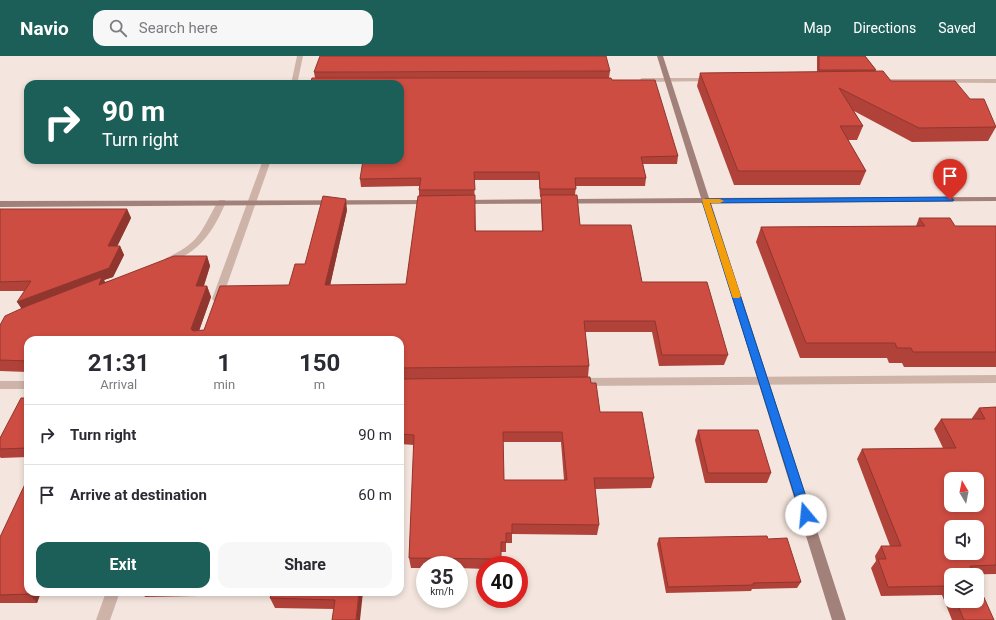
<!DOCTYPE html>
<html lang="en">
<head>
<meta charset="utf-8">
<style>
	:root { --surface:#fff; --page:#f7f7f7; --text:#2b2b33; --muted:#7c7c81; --line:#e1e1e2; --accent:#1b5f58 }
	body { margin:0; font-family:Roboto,sans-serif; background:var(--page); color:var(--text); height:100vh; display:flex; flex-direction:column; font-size:15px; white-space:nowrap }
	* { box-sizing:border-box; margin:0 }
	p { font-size:13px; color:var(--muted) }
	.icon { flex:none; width:22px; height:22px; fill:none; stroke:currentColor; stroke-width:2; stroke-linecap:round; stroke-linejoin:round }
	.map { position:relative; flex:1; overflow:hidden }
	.details { position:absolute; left:24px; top:280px; width:380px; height:260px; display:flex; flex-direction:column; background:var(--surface); border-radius:12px; box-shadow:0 2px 6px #0003 }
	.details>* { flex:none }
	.guide { position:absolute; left:24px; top:24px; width:380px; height:84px; border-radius:12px; box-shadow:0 2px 6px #0003; background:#1b5f58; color:#fff; overflow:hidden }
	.needle { width:26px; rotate:350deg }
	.controls { position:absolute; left:944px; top:416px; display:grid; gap:8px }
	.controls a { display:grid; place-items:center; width:40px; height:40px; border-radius:8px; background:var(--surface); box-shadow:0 2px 6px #0003; font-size:20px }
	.speed { position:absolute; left:416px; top:500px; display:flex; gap:8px; font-size:20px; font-weight:700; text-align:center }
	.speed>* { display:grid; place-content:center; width:52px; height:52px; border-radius:50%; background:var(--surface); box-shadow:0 2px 6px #0003; line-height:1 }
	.speed small { font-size:10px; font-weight:400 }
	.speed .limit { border:6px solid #d22; background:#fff; color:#111 }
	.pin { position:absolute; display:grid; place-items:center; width:34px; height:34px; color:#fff; margin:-41px -17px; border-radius:50% 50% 50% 0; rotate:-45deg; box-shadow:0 0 4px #0007 }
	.pin .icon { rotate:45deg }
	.me { position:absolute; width:44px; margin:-22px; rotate:343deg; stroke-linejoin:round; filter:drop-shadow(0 0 3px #0008) }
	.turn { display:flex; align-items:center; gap:14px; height:84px; padding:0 12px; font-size:18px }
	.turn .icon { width:52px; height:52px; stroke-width:2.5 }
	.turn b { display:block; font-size:28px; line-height:34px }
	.eta { display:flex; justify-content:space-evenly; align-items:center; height:68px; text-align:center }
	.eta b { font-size:24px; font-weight:700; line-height:28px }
	.cta { display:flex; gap:8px; margin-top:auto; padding:8px 12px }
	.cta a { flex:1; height:46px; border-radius:12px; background:var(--accent); color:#fff; font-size:16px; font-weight:700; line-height:46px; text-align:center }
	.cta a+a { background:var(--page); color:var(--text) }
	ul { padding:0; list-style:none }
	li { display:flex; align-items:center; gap:12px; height:60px; padding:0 12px; border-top:1px solid var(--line) }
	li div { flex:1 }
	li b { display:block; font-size:15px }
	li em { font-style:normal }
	header { display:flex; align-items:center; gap:24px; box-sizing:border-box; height:56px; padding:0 20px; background:var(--accent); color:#fff }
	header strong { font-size:19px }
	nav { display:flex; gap:22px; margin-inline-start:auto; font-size:14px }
	.search { width:280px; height:36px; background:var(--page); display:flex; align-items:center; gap:10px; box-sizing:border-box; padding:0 14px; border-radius:12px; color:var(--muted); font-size:15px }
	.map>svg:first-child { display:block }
</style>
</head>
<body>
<header>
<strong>Navio</strong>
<div class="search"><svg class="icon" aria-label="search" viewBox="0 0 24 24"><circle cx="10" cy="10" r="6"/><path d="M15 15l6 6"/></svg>Search here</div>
<nav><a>Map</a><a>Directions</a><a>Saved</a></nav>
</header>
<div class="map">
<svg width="996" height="564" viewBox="0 0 996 564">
	<rect width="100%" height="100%" fill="#f4e6de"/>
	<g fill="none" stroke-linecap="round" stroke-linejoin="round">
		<g fill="#ceb3a9" fill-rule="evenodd">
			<polygon points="297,0 303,0 298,24 324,24 326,25 326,27 291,28"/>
			<polygon points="712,22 715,24 714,25 642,26 639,24 642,22"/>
			<polygon points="874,23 996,23 996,27 876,26 873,24"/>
			<polygon points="263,104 271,104 222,243 220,245 214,245 212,243"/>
			<path d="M219 144H225L226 146C216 169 204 191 180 202 175 205 171 208 166 206L164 204 166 202C202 186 200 175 219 144Z"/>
			<polygon points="996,319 996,327 578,330 574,329 573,326 574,323 578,322"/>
			<rect x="0" y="325" width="28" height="8"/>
			<polygon points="106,536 120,536 110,564 96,564"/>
		</g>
		<g fill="#a2817a" fill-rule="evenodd">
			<polygon points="657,0 663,0 709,142 996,141 996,145 711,147 846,564 832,564 703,147 462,148 458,146 462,144 701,142"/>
			<polygon points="430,144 433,144 433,148 0,151 0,145"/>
		</g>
	</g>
	<g fill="#b14239" fill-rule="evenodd">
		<polygon points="817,0 865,0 876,14 875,15 891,25 970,43 996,71 988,85 912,86 854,55 863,70 857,84 848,84 866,115 860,129 734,129 697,30 700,17 817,16"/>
		<path d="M610 15 609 22 612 24 678 100 677 108H643L646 122 645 130H576L575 139 580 169 642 226 728 299 724 309 659 310 652 276H585L589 310 588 321 591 327 600 356 654 422 651 432 595 433 599 469 597 479 512 478V487H506V496H501V509H485V513L459 512V509H425V512H411L409 502 414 389 400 388V284H28V316L0 315V269L21 253 25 235H0V153H127L131 162 117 190H120L124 199 113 221 104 224 105 226 207 200 210 210 204 230H207L211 241 199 275 204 274 289 229 347 154 330 229 406 228 419 140V130L361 131 360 123 400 28 315 22 314 16ZM474 124H539L540 141H541V149L542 175H476ZM503 386H561L564 424H504Z"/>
		<polygon points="919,162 955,170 996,170 996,311 904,311 902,307 889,307 887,302 800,302 756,186 761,171 916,170"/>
		<polygon points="28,342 28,401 1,402 0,401 0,382"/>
		<polygon points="996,351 996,518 951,519 951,545 977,545 994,564 952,564 942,539 881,540 871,512 876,505 875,500 881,490 890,490 857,403 862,393 943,392 934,373 941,363 972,363 972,362 979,352"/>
		<polygon points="698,374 771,417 767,427 705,427 695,384"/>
		<polygon points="0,481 28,536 65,536 41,536 37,547 0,547"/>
		<polygon points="659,482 768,483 801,526 797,532 752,533 751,535 666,537 657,488"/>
		<polygon points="142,536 199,536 198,540 145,541"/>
		<polygon points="363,536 334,553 275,552 270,542"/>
	</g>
	<g fill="#90362e">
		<polygon points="346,143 347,154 328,239 325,229"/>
		<polygon points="127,153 131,162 113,199 108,190"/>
		<polygon points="120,190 124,199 113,221 104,224 108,232 99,229 23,255 17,246"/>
		<polygon points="207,200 210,210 200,241 196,230"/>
		<polygon points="207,230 211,241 196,283 191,273"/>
		<polygon points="30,536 41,536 37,547 29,538"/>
		<polygon points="195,536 199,536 198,540"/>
		<polygon points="359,536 363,536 360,564 356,564"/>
	</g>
	<g fill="#ce4d42" stroke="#90362e" fill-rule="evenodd">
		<polygon points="320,0 606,0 610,15 314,16"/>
		<polygon points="819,0 865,0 876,14 819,14"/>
		<polygon points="883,15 891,25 955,25 970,43 984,43 996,71 919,72 839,32 863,70 840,70 866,115 738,115 700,17"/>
		<polygon points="312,22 611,22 612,24 655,24 678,100 641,101 646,122 575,122 576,133 540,133 539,116 474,116 475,134 419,134 421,122 360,123 363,104 400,104 400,28 310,28"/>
		<polygon points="475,139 475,175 543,175 541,139 577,139 580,169 631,169 642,226 707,226 728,299 662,299 655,265 584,265 589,310 400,312 400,284 299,284 300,283 129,284 130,281 45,281 43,284 28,284 28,305 0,304 0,269 5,260 27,250 102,221 99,229 174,200 207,200 196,230 207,230 191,273 193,275 204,274 220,230 289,229 295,208 305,208 323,140 346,143 325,229 406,228 418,140"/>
		<polygon points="0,153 127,153 108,190 120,190 109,212 17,246 31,225 0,226"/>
		<polygon points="919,162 950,162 955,170 996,170 996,296 913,296 911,292 897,292 895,287 806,287 761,171 925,170"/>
		<path d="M590 321 591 327H596L600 356H642L654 422H594L599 469 512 468V477H506V486H501V503L409 502 414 379 400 378V323ZM503 376H562L567 424H504Z"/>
		<polygon points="21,342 28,342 28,392 0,393 0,382"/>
		<path d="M996 351V509L970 510 974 519H951V532L950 530 888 531 878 503H886L881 490H901L862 393 956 392 941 363H985L979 352ZM951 423H977V449H951ZM951 471H977V497H951Z"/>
		<polygon points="698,374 758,374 771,417 708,417"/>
		<polygon points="26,426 28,426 28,536 30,536 29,538 0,539 0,481"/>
		<polygon points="767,480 768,483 787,482 801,526 753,527 754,529 668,531 659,482"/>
		<polygon points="977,526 994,564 964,564 956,545 977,545"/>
		<polygon points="272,536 359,536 356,564 332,564 335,544 270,542"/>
	</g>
	<polygon fill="#1a73e8" stroke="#114b97" points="950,141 954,144 953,145 710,147 812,459 810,463 806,464 802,463 702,145 705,143"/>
	<polygon fill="#f59e0b" points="703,143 720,143 724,145 720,147 710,147 741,240 739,242 733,242 732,240 702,145"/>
</svg>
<div class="controls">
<a><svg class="needle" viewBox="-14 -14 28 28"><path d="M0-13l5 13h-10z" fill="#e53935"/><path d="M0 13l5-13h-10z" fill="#7c7c81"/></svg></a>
<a><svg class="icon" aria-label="sound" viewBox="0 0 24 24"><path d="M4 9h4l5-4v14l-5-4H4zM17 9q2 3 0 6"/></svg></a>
<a><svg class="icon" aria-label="layers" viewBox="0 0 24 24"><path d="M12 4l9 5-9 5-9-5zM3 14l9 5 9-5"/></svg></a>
</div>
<div class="speed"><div>35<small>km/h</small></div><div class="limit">40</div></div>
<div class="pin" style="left:950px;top:144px;background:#d93025"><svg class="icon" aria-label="arrive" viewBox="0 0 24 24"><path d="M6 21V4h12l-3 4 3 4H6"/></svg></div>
<svg class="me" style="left:806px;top:459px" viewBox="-20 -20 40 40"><circle r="19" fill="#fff"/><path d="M0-13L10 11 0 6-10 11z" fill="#1a73e8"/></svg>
<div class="guide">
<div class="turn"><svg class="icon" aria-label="right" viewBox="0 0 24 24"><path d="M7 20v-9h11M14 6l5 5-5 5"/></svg><div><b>90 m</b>Turn right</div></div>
</div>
<section class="details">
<div class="eta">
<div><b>21:31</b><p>Arrival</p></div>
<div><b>1</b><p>min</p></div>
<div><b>150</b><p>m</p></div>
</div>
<ul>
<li><svg class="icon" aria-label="right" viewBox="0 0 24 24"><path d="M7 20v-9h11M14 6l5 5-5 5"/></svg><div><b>Turn right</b></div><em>90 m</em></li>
<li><svg class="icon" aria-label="arrive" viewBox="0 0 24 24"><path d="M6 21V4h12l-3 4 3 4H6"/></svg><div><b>Arrive at destination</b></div><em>60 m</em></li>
</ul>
<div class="cta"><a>Exit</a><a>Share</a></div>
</section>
</div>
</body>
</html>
